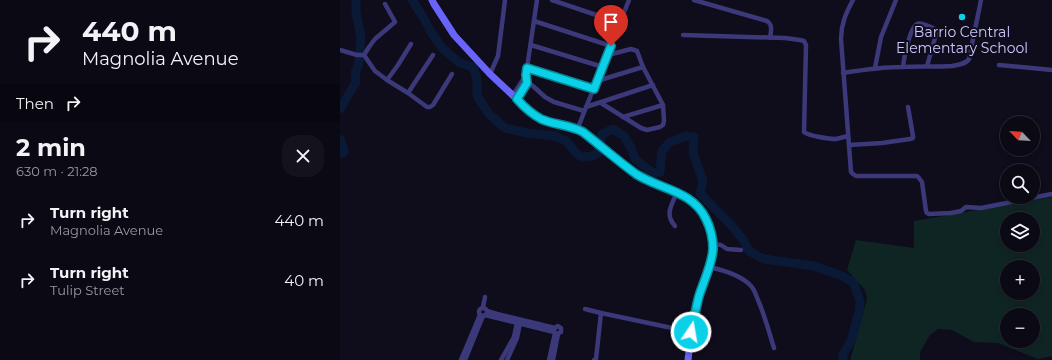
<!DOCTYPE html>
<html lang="en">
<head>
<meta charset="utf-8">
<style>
	:root { --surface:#0b0914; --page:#14121d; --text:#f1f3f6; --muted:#9a9aa0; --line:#2b2a34 }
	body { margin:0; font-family:Montserrat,sans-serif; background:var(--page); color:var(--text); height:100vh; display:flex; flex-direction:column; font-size:15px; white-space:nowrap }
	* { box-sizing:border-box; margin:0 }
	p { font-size:13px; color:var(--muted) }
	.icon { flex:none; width:22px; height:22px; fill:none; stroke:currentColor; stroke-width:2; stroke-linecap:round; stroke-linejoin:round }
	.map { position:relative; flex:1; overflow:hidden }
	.panel { display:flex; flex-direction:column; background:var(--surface); width:340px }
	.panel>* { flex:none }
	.hud { background:#0b0914; color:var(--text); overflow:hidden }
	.needle { width:26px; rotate:295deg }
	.controls { position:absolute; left:660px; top:116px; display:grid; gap:8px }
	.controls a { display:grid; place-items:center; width:40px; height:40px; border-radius:50%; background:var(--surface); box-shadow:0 2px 6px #0003,0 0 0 1px var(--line); font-size:20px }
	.pin { position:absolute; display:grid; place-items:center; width:34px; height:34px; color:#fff; margin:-41px -17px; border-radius:50% 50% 50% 0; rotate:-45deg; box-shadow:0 0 4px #0007 }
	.pin .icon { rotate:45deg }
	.me { position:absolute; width:44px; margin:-22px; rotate:12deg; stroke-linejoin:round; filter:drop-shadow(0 0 3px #0008) }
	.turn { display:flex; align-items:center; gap:14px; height:84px; padding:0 16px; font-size:18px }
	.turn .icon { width:52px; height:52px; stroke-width:2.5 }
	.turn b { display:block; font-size:28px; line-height:34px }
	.then { display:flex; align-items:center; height:38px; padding:0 16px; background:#0003; gap:8px; font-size:15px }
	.round { display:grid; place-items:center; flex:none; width:42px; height:42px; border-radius:16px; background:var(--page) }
	.headline { display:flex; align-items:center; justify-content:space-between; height:68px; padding:0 16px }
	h1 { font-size:24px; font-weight:700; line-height:30px }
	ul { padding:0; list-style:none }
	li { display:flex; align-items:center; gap:12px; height:60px; padding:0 16px }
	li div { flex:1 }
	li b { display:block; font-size:15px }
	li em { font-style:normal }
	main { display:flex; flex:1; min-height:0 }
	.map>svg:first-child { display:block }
</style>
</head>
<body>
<main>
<section class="panel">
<div class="hud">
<div class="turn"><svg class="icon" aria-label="right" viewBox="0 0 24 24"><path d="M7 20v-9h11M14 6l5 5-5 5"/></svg><div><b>440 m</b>Magnolia Avenue</div></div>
<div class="then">Then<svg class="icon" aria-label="right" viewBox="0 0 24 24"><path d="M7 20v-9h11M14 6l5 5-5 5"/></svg></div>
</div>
<div class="headline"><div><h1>2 min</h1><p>630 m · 21:28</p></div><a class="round"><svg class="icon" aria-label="close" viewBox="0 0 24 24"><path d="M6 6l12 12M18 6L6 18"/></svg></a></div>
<ul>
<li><svg class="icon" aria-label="right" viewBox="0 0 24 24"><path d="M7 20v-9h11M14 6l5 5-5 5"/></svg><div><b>Turn right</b><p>Magnolia Avenue</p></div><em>440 m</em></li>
<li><svg class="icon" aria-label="right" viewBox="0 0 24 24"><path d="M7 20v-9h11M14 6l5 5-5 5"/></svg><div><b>Turn right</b><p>Tulip Street</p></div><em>40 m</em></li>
</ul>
</section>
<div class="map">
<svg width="712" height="360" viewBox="0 0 712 360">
	<rect width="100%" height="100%" fill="#0f0c1b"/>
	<path fill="#0f2524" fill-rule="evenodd" d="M712 197V356L698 359 658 343 634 342 612 330 598 329 590 335 580 352V360H511V357L527 299 525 290 507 270 516 240 574 248V221ZM667 219H693V245H667ZM667 267H693V293H667ZM667 315H693V341H667Z"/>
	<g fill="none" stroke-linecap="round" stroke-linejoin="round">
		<g stroke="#0a1a36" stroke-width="9">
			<polyline points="72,0 83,17 91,32 102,48 120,63 133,67 137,79 137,96 149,114 165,128 187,133 214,136 226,141 236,153 242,157 252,156 258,153 262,134 273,129 284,136 291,148 295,159 306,168 314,173 320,172 322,151 330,142 345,136 354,137 353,153 363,181 360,193 371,205 392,226 404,241 409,251 424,259 474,266 500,275 513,282 520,301 519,312 511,341 503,354 503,360"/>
			<polyline points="0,109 9,94 16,82 15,73 19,63 21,37 16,12 16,0"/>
			<polyline points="0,139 1,141 4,152 0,154"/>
		</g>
		<g stroke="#3b3979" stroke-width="4.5">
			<polyline points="212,0 280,23"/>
			<path d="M354 0 427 21C433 25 431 31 430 38"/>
			<path d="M513 0C506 13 501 24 501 39L511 172 513 174 516 176H577L579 178 582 182 586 211 587 213 589 214 611 213 621 211 626 207 641 208 712 194"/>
			<polyline points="194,21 271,46"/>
			<path d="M343 35 445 38 460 40 464 41 466 45 464 132C469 136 489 139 496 139 500 138 504 137 508 136"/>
			<polyline points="191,45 263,67"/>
			<polyline points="0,50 17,55 24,55 29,47 35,39 55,22 54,20 45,4"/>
			<polyline points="24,55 35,71 47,80 68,93 87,107 90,107 93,105 112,74"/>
			<polyline points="659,65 712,70"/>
			<path d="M563 67C564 58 570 27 577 24 581 22 591 27 595 29L597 31 587 66"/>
			<polyline points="187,68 254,89"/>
			<polyline points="535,68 541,37 556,0"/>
			<path d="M503 73C522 70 542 67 562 67 579 66 595 67 612 66 618 65 626 64 629 59L641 0"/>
			<polyline points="150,74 158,56 165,0"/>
			<polyline points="47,80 58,65 71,44"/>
			<polyline points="183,80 193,86 205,97 214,102 244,111"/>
			<polyline points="257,81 303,67"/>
			<polyline points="68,93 93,55"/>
			<polyline points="173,95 186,75 197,0"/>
			<polyline points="177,99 187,83 187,81"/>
			<polyline points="261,103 301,128 307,130 320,127 323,125 324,121 323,105 303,67 297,51 291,49 268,55"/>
			<polyline points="246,107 313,85"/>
			<polyline points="283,117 323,105"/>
			<polyline points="239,125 289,0"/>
			<polyline points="509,145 542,143 570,139 573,138 573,136 568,107"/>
			<path d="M335 226C324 214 332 205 337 192"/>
			<polyline points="372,244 381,245 387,249 401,250"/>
			<path d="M369 267C383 270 402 276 411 286 415 290 416 296 418 300 425 316 429 332 434 348"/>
			<polyline points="143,307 145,297"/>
			<circle cx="143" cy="312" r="4"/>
			<polyline points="245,309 261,313 351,332"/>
			<polyline points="147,311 157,314 215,328"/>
			<polyline points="145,315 214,332 217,334 221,332 221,328 218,326 216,327 214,330 214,332"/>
			<polyline points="121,360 140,315"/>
			<polyline points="125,360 143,316"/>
			<polyline points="161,360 174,337 177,323"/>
			<polyline points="167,360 177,338 180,323"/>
			<polyline points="209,360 215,333"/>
			<polyline points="213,360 218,334"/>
			<polyline points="254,360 256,359 261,313"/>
		</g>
		<path stroke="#6864f9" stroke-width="7" d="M92 0 94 4 114 35 150 74 182 104 194 115 201 119 235 128 243 132C261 145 277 161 296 173 314 186 347 191 360 208 363 212 365 217 367 221 372 230 374 240 372 251 370 267 363 281 359 297 353 318 350 339 348 360"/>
	</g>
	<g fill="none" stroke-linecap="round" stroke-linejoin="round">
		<defs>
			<path id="route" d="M271 46 254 89 187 68 186 75 187 83 177 99C184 107 192 114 201 119 215 125 230 125 243 132 261 146 278 161 296 174 321 190 352 190 366 219 371 229 373 238 373 249 372 265 364 280 359 296 356 307 354 320 351 332"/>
		</defs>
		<use href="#route" stroke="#068897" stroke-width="10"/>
		<use href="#route" stroke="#0ad1e8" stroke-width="7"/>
	</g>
	<circle fill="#0ad1e8" stroke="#0f0c1b" stroke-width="1.5" cx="622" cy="17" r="4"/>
	<g text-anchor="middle" stroke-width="4" stroke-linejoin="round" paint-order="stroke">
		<g font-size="14" fill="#cfc8fd" stroke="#0f0c1b">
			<text x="622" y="37">Barrio Central<tspan x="622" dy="16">Elementary School</tspan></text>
		</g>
	</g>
</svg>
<div class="controls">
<a><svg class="needle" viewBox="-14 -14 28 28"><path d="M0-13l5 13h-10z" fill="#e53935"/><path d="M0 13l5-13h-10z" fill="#9a9aa0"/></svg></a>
<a><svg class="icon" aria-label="search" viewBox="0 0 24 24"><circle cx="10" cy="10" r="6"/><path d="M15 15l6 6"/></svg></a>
<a><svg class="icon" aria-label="layers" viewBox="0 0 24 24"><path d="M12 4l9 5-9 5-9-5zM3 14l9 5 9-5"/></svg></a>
<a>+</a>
<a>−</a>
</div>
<div class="pin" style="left:271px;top:46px;background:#d93025"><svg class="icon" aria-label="arrive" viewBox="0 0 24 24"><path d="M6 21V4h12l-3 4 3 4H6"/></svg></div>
<svg class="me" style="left:351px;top:332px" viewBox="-20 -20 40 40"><circle r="17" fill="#0ad1e8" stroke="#fff" stroke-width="3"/><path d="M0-11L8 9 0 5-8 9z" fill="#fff"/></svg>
</div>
</main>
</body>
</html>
